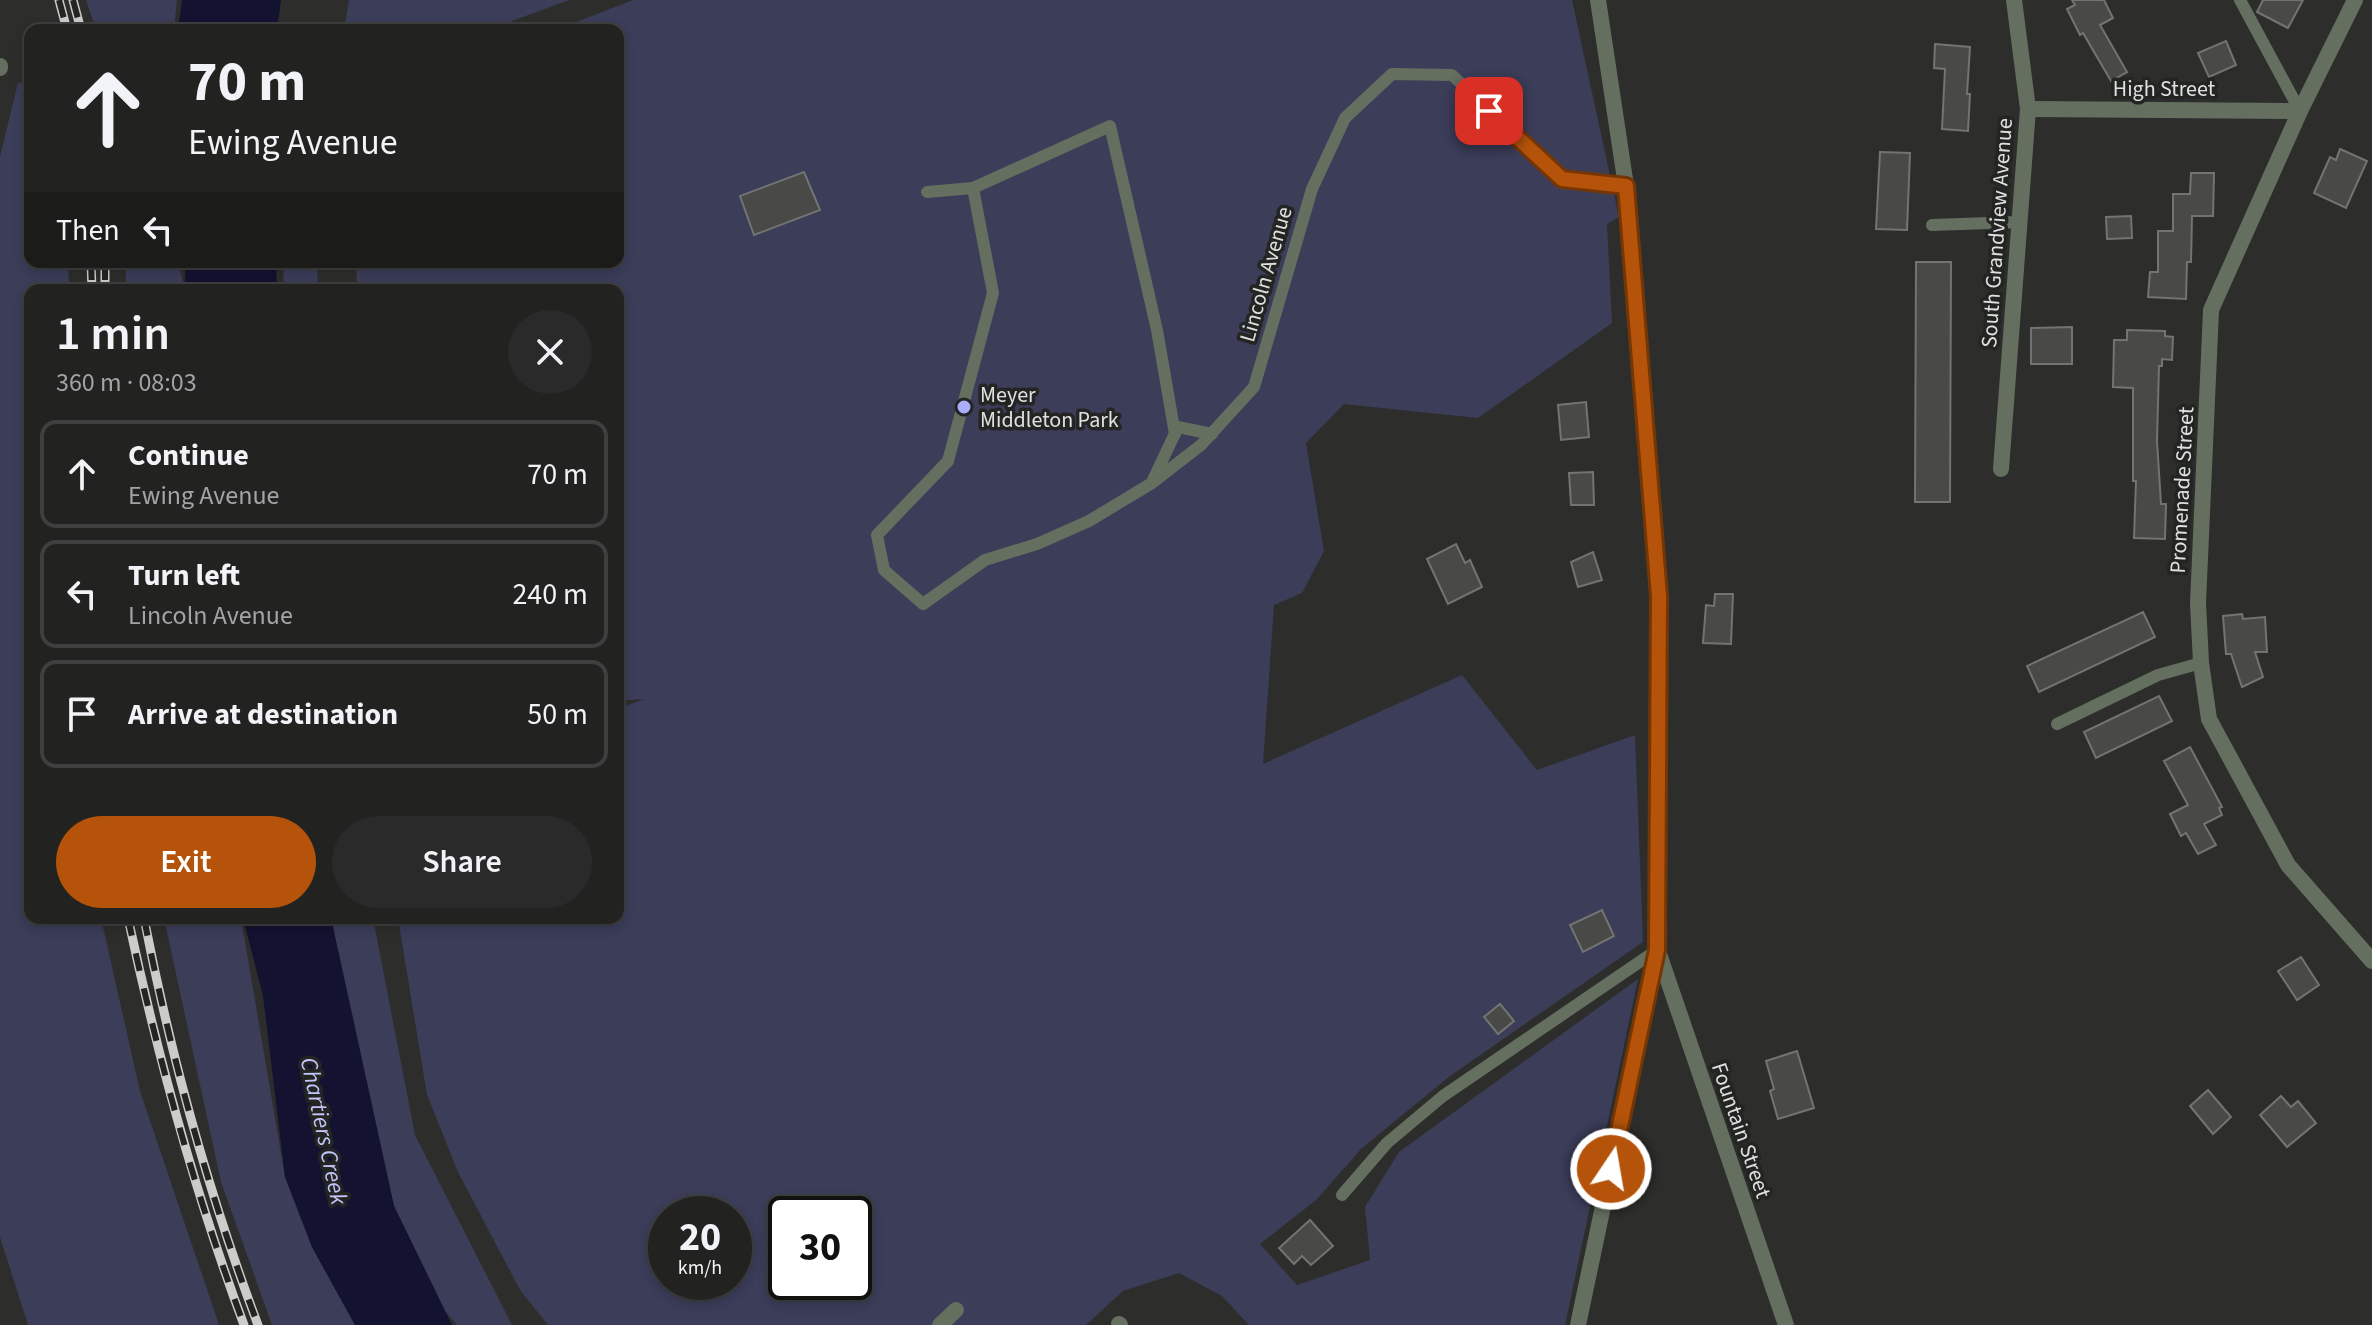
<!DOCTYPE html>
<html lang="en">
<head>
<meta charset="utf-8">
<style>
	:root { --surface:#222221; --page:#2a2a2a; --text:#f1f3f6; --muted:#a2a4a5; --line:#3f3f3f; --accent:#b45309 }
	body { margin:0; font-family:"Source Sans 3",sans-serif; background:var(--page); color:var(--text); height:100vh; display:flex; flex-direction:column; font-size:30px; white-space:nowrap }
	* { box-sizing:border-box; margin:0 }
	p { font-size:26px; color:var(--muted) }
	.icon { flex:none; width:44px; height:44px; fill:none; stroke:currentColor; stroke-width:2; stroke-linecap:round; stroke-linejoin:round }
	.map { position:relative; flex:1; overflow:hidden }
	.details { position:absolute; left:24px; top:284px; width:600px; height:640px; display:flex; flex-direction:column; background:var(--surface); border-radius:16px; box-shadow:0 4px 12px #0003,0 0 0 2px var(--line) }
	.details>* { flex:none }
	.top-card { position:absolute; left:24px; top:24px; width:600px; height:244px; border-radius:16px; box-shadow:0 4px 12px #0003,0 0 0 2px var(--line); background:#222221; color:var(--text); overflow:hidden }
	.speed { position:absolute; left:648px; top:1196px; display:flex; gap:16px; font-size:40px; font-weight:700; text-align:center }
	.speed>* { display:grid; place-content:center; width:104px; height:104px; border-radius:50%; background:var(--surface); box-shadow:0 4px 12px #0003,0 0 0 2px var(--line); line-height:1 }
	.speed small { font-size:20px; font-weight:400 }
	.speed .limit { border:4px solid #111; border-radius:12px; background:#fff; color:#111 }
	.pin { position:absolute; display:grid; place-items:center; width:68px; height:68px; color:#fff; margin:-34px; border-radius:16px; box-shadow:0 4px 12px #0006 }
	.me { position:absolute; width:88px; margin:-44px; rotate:12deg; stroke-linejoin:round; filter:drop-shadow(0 0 6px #0008) }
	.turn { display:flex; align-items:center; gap:28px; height:168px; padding:0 32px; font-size:36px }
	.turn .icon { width:104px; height:104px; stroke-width:2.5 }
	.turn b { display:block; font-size:56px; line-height:68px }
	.then { display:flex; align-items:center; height:76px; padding:0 32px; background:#0003; gap:16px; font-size:30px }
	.round { display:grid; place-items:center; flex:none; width:84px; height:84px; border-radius:42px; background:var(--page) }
	.head { display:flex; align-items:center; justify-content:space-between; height:136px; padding:0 32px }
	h1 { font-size:48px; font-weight:600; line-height:60px }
	.button { display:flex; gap:16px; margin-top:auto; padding:16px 32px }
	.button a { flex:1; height:92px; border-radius:48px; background:var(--accent); color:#fff; font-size:32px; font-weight:600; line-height:92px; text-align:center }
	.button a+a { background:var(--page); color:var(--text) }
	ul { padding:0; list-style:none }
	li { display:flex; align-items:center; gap:24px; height:108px; margin:0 16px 12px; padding:0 16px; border:4px solid var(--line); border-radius:16px }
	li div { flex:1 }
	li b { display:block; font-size:30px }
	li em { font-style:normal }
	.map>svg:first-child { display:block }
</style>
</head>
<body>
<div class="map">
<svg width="2372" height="1325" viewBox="0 0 2372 1325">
	<rect width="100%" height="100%" fill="#2d2e2c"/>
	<g fill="#3b3d59" fill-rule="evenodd">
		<polygon points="86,0 177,0 174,30 96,30"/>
		<polygon points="349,0 569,0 488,30 344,30"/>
		<path d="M633 0H1572L1619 217 1607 224 1612 323 1478 418 1344 404 1306 443 1324 551 1302 593 1274 605 1263 764 1462 675 1537 770 1635 735 1643 942 1450 1076 1362 1148 1316 1200 1260 1244 1297 1285 1370 1260 1365 1207 1399 1152 1638 979 1565 1325H1249L1222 1296 1179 1273 1123 1291 1086 1325H548L520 1290 458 1172 427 1095 398 918H618V709L644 699 618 701V290H357L356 262H618V30H556ZM666 1214H734V1282H666ZM786 1214H854V1282H786Z"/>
		<polygon points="30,81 30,262 68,262 69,290 30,290 30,918 101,918 140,1091 219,1325 28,1325 0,1237 0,157 18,83"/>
		<polygon points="126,262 179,262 184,290 126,290"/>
		<polygon points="283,262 317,262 318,290 284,290"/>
		<polygon points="164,918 241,918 285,1177 312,1247 355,1325 272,1325 221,1182"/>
		<polygon points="331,918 373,918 415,1135 512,1325 457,1325 445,1311 394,1206"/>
	</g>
	<g fill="#131231">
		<polygon points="182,0 281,0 277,30 178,30"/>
		<polygon points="186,262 276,262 277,290 184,290"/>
		<polygon points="243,918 331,918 394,1206 452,1325 355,1325 312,1247 285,1177 263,996"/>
	</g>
	<g fill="#494a48" stroke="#727471" stroke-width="2">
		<polygon points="2072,0 2104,0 2113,18 2100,25 2127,72 2111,81 2083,33 2080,35 2067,9 2075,5"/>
		<polygon points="2263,0 2303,0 2288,28 2257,12"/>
		<polygon points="2226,41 2236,65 2209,77 2198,53"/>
		<polygon points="1935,44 1970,47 1967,94 1970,94 1968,131 1942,129 1945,69 1934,68"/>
		<polygon points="2340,149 2367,161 2346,208 2314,193 2330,157 2336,160"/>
		<polygon points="1880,152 1910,153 1907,230 1876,229"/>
		<polygon points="804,172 820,210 754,235 740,196"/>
		<polygon points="2191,173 2214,173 2213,216 2192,216 2191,262 2187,262 2186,299 2148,297 2150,272 2158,272 2158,231 2173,231 2173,194 2190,194"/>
		<polygon points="2131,216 2132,238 2107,239 2106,217"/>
		<polygon points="1916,262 1951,262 1950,502 1915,502"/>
		<polygon points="2072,327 2072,364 2031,364 2031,328"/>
		<polygon points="2127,330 2165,331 2165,336 2173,337 2172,360 2162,359 2162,366 2159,366 2157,441 2161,504 2166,504 2165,539 2134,538 2136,481 2133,481 2133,388 2113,387 2114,340 2127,340"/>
		<polygon points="1586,402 1589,437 1561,440 1558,405"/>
		<polygon points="1593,472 1594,505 1571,505 1569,473"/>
		<polygon points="1456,544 1465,563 1470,560 1482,587 1448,604 1427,559"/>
		<polygon points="1593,552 1602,580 1578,587 1571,562"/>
		<polygon points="1715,594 1733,594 1731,644 1703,643 1706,605 1714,606"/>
		<polygon points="2143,612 2155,637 2039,692 2027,666"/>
		<polygon points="2242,614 2243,619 2265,617 2267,652 2255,652 2263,677 2242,687 2231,654 2226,654 2223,616"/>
		<polygon points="2159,696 2172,721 2096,758 2084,732"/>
		<polygon points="2190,747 2222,807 2219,808 2222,815 2204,824 2216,845 2198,854 2186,833 2181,836 2170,814 2188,805 2164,761"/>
		<polygon points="1602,910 1614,936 1583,952 1570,925"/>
		<polygon points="2301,957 2319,985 2297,1000 2278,971"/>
		<polygon points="1500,1004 1514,1021 1498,1034 1484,1017"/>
		<polygon points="1797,1051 1814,1108 1778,1119 1770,1091 1774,1089 1766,1061"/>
		<polygon points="2208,1090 2231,1117 2213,1134 2190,1106"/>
		<polygon points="2281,1096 2291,1107 2298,1101 2316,1123 2287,1147 2260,1115"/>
		<polygon points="1310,1220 1333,1246 1311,1265 1302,1256 1294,1264 1279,1248"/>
	</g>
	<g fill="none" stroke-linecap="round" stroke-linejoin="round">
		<g stroke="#646f60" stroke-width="12">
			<polyline points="2240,0 2300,111"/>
			<polyline points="973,188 993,293 948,461 877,535 884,570 923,604 985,560 1037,544 1089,521 1152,483 1201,445 1254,387 1312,189 1345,118 1392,74 1452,75 1562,179 1626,186"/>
			<polyline points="927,192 973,188 1110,126 1157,330 1175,434"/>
			<polyline points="1932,225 2019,222"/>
			<polyline points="1153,480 1178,427 1212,434"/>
			<polyline points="2057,724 2158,675 2201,663"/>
			<polyline points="1342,1195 1387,1143 1443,1096 1657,950"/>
		</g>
		<g stroke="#646f60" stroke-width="16">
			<polyline points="2355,0 2300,111 2211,310 2198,603 2201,663 2209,719 2288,865 2372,961"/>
			<polyline points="0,66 0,68"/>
			<polyline points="2028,109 2300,111"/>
			<polyline points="2001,469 2028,109 2014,0"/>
			<polyline points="1658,951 1786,1325"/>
			<polyline points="1119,1324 1120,1325"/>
			<polyline points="940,1325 956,1310"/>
			<polyline points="1578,1325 1657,950 1659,596 1626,186 1598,0"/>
		</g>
		<defs>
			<g id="rail">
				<polyline points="59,0 67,30"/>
				<polyline points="73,0 81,30"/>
				<polyline points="91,262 92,290"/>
				<polyline points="105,262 105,290"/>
				<path d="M128 918C158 1058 194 1191 244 1325"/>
				<path d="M144 918C171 1057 208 1192 258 1325"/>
			</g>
		</defs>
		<use href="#rail" stroke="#cccdcb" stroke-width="9"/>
		<use href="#rail" stroke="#232523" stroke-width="6" stroke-dasharray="18" stroke-linecap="butt"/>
	</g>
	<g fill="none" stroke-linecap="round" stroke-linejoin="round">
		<defs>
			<polyline id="route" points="1489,111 1562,179 1626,186 1659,596 1657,950 1611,1169"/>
		</defs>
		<use href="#route" stroke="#753606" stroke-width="20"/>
		<use href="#route" stroke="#b45309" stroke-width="14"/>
	</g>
	<circle fill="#abaffb" stroke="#232523" stroke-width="3" cx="964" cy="407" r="8"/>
	<g text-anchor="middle" stroke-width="7" stroke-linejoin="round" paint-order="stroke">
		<g font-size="22" fill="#dfe0df" stroke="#232523">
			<text x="2164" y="96">High Street</text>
			<text transform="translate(1996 233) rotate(-86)" y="8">South Grandview Avenue</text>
			<text transform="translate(1265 274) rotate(-74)" y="8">Lincoln Avenue</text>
			<text transform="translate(2181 490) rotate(-87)" y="8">Promenade Street</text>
			<text transform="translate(1742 1130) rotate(71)" y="8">Fountain Street</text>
		</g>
		<g font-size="22" fill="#dfe0df" stroke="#232523" text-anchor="start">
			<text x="980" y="402">Meyer<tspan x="980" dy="25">Middleton Park</tspan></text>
		</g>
		<g font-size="24" font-style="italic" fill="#c1c5f9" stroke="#232523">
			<text transform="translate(324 1131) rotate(78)" y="8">Chartiers Creek</text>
		</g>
	</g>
</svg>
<div class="speed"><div>20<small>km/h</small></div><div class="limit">30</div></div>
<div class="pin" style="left:1489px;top:111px;background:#d93025"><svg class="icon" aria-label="arrive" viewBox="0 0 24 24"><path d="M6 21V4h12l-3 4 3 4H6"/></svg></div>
<svg class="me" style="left:1611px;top:1169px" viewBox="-20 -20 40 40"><circle r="17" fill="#b45309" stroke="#fff" stroke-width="3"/><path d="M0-11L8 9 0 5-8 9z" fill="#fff"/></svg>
<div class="top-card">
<div class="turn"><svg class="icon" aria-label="ahead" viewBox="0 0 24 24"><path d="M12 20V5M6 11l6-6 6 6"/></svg><div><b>70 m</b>Ewing Avenue</div></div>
<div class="then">Then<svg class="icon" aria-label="left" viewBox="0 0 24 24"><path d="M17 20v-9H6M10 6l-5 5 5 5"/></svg></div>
</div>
<section class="details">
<div class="head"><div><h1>1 min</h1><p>360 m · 08:03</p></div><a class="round"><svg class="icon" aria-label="close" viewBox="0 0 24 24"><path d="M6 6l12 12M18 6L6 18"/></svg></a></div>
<ul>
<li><svg class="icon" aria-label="ahead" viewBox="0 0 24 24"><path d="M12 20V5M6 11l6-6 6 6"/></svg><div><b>Continue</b><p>Ewing Avenue</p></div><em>70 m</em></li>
<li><svg class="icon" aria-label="left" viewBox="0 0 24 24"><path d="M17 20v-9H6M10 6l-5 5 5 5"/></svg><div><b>Turn left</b><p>Lincoln Avenue</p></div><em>240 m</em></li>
<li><svg class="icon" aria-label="arrive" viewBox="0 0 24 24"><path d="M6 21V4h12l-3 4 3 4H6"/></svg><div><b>Arrive at destination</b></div><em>50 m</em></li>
</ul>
<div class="button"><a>Exit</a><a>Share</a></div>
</section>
</div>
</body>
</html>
